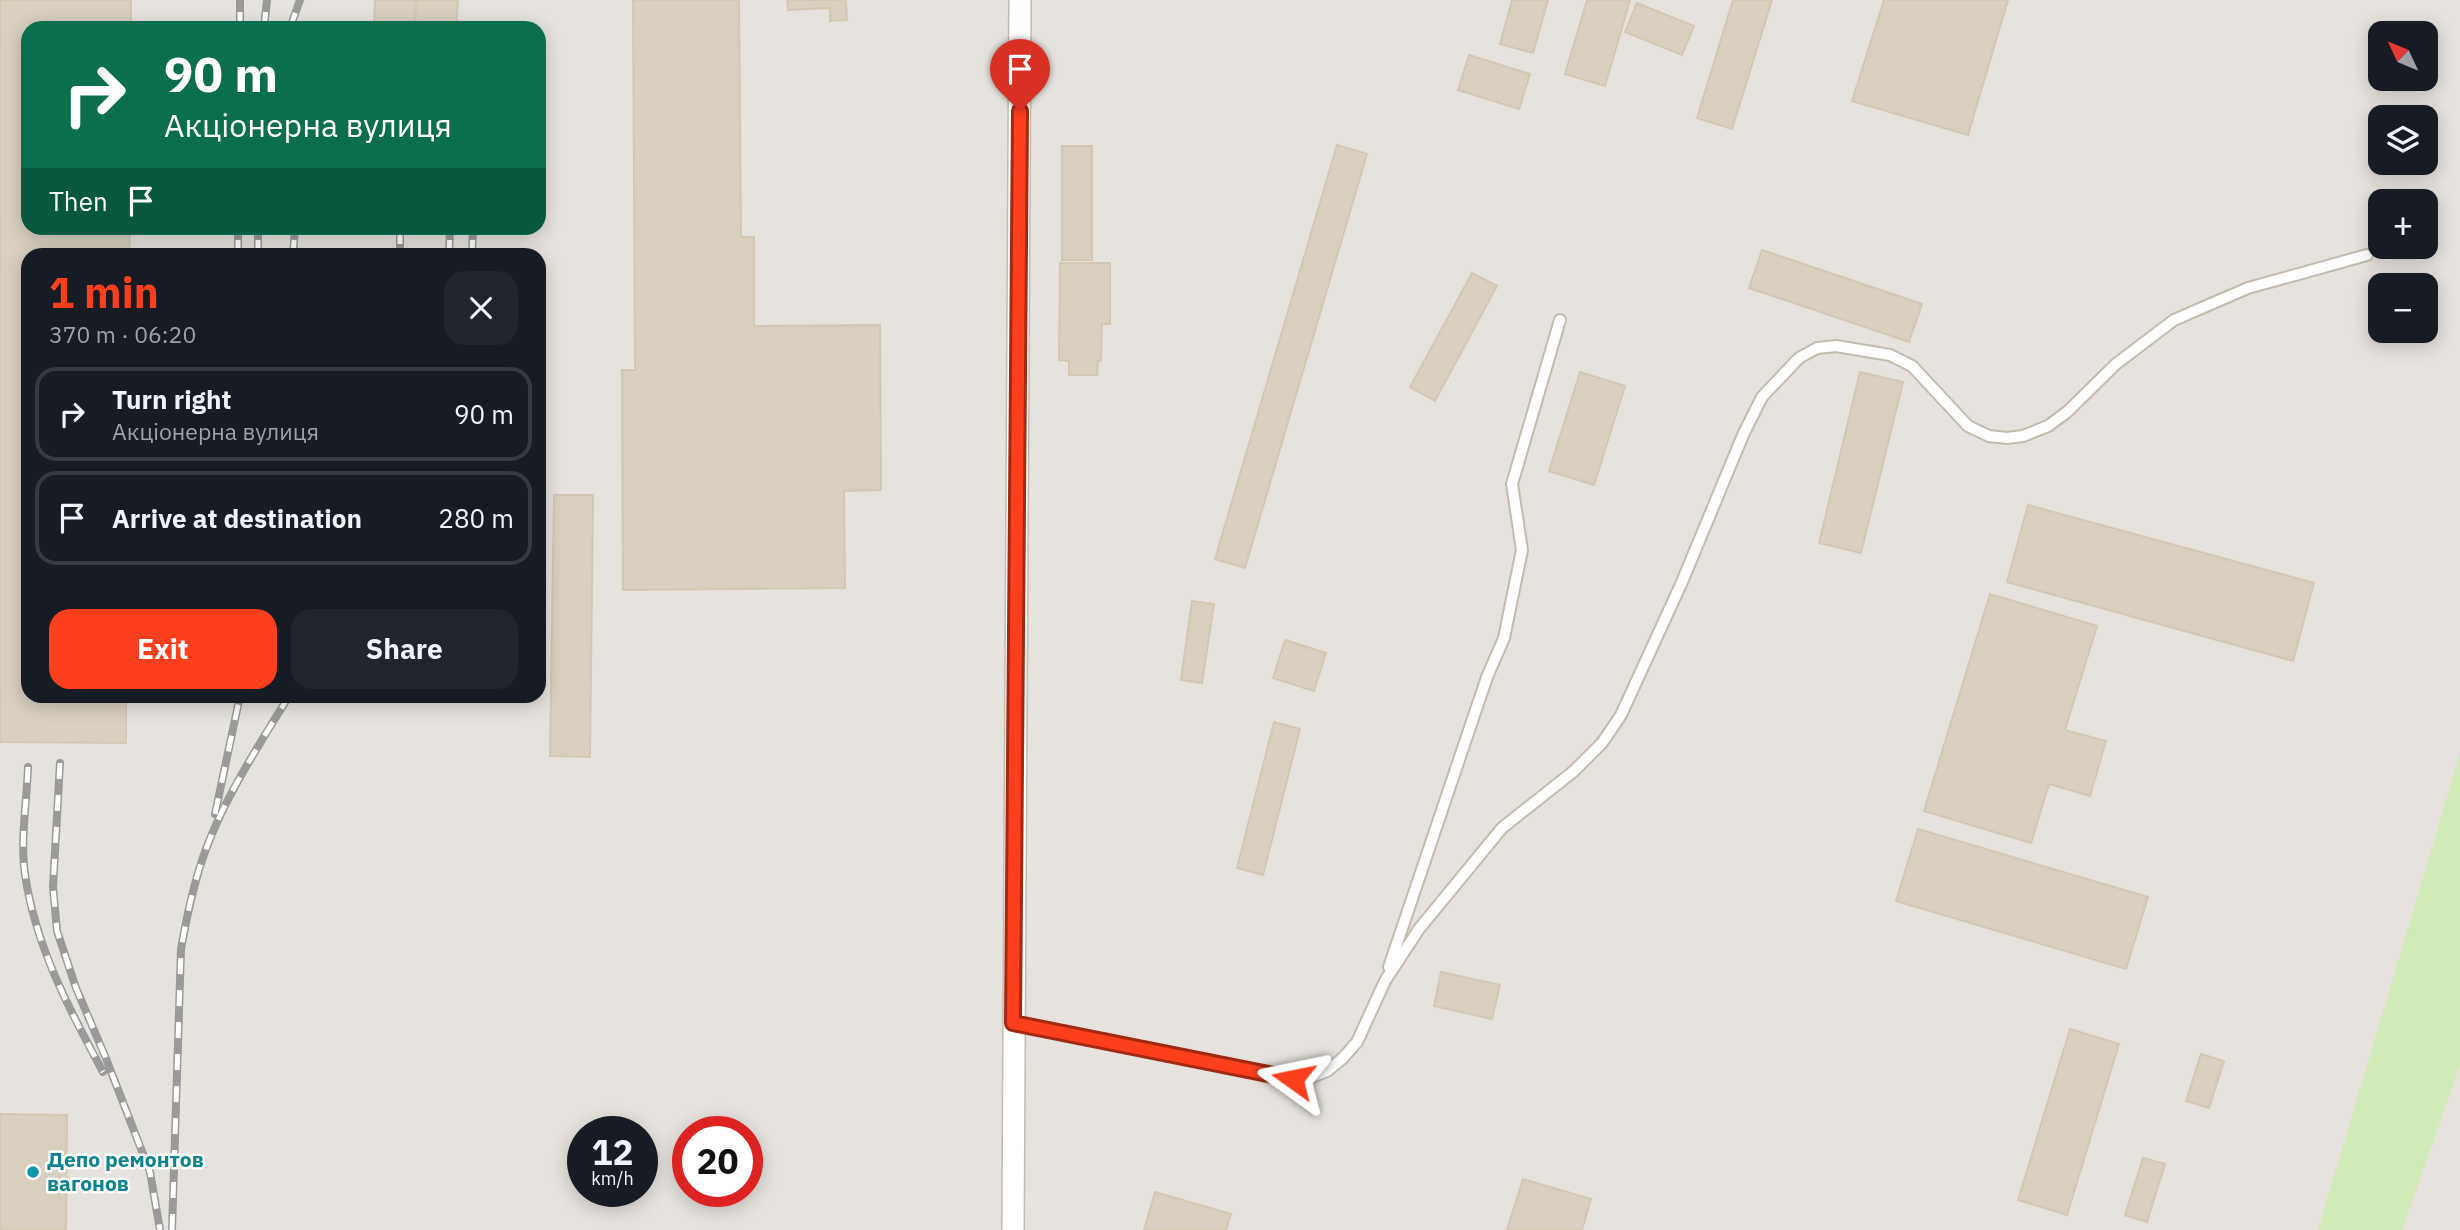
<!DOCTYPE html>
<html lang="en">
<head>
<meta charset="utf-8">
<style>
	:root { --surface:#171b24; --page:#20242c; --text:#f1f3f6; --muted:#9ea1a6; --line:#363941; --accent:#fc3f1d }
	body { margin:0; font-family:"IBM Plex Sans",sans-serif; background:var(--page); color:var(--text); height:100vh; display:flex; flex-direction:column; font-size:26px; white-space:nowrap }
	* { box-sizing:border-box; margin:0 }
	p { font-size:23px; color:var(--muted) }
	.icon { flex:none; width:38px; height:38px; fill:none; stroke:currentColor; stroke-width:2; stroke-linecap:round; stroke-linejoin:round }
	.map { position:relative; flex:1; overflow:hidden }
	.sheet { position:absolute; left:21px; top:248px; width:525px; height:455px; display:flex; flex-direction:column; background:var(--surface); border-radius:21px; box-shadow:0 4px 18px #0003 }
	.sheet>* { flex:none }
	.top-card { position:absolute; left:21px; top:21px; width:525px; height:214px; border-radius:21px; box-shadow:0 4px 18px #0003; background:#0b6e4f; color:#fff; overflow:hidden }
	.needle { width:46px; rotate:314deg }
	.controls { position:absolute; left:2368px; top:21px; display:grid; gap:14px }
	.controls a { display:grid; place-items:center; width:70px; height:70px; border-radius:14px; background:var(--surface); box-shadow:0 4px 18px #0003; font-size:35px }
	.speed { position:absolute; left:567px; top:1116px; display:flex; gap:14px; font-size:35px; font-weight:700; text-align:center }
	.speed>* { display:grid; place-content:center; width:91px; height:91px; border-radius:50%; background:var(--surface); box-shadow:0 4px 18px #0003; line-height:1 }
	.speed small { font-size:18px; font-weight:400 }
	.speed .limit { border:10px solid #d22; background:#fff; color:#111 }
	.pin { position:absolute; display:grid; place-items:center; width:60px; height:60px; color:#fff; margin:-72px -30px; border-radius:50% 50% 50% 0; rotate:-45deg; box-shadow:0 0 7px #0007 }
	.pin .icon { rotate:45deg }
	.me { position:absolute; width:77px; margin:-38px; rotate:282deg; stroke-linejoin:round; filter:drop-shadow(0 0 5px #0008) }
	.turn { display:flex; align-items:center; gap:24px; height:147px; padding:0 28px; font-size:32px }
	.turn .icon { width:91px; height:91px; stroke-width:2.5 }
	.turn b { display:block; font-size:49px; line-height:60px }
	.then { display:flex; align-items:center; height:66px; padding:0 28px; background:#0003; gap:14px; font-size:26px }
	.round { display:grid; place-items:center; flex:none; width:74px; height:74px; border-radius:21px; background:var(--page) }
	.headline { display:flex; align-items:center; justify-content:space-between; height:119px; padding:0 28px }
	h1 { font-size:42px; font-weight:800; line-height:52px; color:var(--accent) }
	.action { display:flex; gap:14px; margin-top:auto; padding:14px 28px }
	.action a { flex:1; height:80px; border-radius:21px; background:var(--accent); color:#fff; font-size:28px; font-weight:800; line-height:80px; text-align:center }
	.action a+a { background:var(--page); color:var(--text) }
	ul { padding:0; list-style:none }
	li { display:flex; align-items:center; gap:21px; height:94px; margin:0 14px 10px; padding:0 14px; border:4px solid var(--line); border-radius:21px }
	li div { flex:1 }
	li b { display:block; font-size:26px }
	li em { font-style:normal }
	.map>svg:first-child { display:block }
</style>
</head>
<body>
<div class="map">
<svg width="2460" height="1230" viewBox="0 0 2460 1230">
	<rect width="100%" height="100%" fill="#f6f3ec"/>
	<path fill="#e6e2dd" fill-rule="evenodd" d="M0 0H2460V1230H0ZM28 28H539V228H28ZM2380 33H2426V79H2380ZM2380 117H2426V163H2380ZM2380 201H2426V247H2380ZM28 256H539V696H28ZM2380 285H2426V331H2380ZM583 1132H642V1192H583ZM688 1132H747V1192H688Z"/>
	<polygon fill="#d2eab5" points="2460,754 2460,1065 2402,1230 2318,1230"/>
	<g fill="#d8cfc1" stroke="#d3c7b4" stroke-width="2">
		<polygon points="0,0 131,0 131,28 28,28 28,228 130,228 129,256 28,256 28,696 126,696 126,743 0,742"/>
		<polygon points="375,0 416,0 415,28 374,28"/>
		<polygon points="416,0 458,0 456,28 415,28"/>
		<polygon points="633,0 739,0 741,237 754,237 754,326 880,325 881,490 844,491 845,588 623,590 622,370 635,370"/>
		<polygon points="787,0 846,0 847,20 830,21 830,8 788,10"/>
		<polygon points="1512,0 1548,0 1533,53 1500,44"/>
		<polygon points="1587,0 1630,0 1605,86 1565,74"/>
		<polygon points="1733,0 1772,0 1732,129 1697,118"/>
		<polygon points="1884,0 2008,0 1968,135 1852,101"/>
		<polygon points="1637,3 1694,26 1682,55 1625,32"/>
		<polygon points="1469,55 1530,74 1519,109 1458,90"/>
		<polygon points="1337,145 1367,154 1245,568 1215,559"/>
		<rect x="1062" y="146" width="30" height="114"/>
		<polygon points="1762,250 1922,304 1909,342 1749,288"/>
		<polygon points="1060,263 1110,263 1110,324 1102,324 1101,361 1098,361 1097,375 1069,375 1069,361 1059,360"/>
		<polygon points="1472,273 1497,286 1435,401 1410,387"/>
		<polygon points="1580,372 1625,386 1594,485 1549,471"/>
		<polygon points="1860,372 1903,382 1861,553 1819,543"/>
		<polygon points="554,495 593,495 590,757 550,756"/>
		<polygon points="2028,505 2314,583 2293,661 2007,582"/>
		<polygon points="1990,594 2097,626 2065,730 2106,741 2090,796 2049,784 2031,843 1924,811"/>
		<polygon points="1192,601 1214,604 1202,683 1181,680"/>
		<polygon points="1285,640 1326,653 1314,691 1273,678"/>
		<polygon points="1274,722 1300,729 1263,875 1237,868"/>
		<polygon points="1918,829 2148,897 2126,969 1896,901"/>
		<polygon points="1441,972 1500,985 1492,1019 1434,1006"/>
		<polygon points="2070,1029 2119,1044 2067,1215 2018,1200"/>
		<polygon points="2201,1054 2224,1061 2209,1108 2186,1101"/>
		<polygon points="0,1114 67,1115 66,1230 0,1230"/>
		<polygon points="2143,1158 2165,1164 2147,1222 2125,1215"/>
		<polygon points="1523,1179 1591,1199 1582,1230 1507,1230"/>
		<polygon points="1155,1192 1231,1214 1226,1230 1144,1230"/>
	</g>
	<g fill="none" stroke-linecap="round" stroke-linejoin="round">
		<defs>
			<g id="service">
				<polyline points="1389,967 1487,677 1504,638 1522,550 1512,484 1560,320"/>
				<polyline points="1013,1023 1293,1079 1309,1078 1327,1071 1343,1058 1357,1042 1385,981 1419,929 1502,828 1574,771 1602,743 1621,715 1682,582 1743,435 1762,397 1799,358 1817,348 1836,346 1890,355 1912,366 1968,426 1989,436 2007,438 2023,436 2048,426 2067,412 2116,364 2174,320 2248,288 2367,255"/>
			</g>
			<polyline id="minor" points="1013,1230 1020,0"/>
		</defs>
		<use href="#service" stroke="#c2bbae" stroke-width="14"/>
		<use href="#minor" stroke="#c2bbae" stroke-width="24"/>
		<use href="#service" stroke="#fff" stroke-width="10"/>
		<use href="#minor" stroke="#fff" stroke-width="21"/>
		<defs>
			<g id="rail">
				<polyline points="240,28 240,0"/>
				<polyline points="264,28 267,0"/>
				<polyline points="290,28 300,0"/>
				<polyline points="400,228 400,256"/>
				<polyline points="238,256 238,228"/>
				<polyline points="258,256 258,228"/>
				<polyline points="293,256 295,228"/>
				<polyline points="449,256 450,228"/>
				<polyline points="472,256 473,228"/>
				<polyline points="60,763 53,887 57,931 76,988 105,1056 150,1172 160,1230"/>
				<path d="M28 767C27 800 20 841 25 874 35 945 69 1009 103 1072"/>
				<polyline points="215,814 240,696"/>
				<path d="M172 1230 181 949C187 915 194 881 206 849 226 795 259 745 289 696"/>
			</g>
		</defs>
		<use href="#rail" stroke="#9a9a9a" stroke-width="8"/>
		<use href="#rail" stroke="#fff" stroke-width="5" stroke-dasharray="16" stroke-linecap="butt"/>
	</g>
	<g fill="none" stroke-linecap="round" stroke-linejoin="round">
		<defs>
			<polyline id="route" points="1020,111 1013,1023 1293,1079"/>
		</defs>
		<use href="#route" stroke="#a42913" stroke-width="18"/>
		<use href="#route" stroke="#fc3f1d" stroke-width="12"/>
	</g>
	<circle fill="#0f9aa8" stroke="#fff" stroke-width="2.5" cx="33" cy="1172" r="7"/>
	<g text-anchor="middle" stroke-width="5" stroke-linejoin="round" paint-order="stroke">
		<g font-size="21" font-weight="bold" fill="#0d838f" stroke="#fff" text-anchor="start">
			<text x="47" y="1167">Депо ремонтов<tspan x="47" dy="24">вагонов</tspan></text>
		</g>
	</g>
</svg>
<div class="controls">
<a><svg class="needle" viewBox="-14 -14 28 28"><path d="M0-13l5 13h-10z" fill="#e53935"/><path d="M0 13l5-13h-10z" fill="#9ea1a6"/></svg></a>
<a><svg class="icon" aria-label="layers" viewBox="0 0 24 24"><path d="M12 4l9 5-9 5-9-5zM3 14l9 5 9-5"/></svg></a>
<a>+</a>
<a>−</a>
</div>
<div class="speed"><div>12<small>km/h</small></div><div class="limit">20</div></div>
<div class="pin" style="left:1020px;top:111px;background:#d93025"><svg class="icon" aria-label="arrive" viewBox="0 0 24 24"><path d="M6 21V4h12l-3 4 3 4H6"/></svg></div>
<svg class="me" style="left:1293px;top:1079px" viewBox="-20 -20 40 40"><path d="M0-17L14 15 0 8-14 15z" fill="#fc3f1d" stroke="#fff" stroke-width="4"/></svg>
<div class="top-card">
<div class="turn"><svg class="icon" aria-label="right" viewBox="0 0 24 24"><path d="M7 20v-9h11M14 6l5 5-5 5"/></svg><div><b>90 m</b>Акціонерна вулиця</div></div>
<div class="then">Then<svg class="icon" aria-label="arrive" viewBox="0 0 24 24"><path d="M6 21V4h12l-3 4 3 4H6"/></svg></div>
</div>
<section class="sheet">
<div class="headline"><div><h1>1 min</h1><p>370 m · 06:20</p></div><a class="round"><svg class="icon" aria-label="close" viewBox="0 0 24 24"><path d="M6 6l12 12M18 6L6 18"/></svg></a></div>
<ul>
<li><svg class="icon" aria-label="right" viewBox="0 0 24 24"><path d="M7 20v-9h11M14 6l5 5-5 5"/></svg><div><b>Turn right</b><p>Акціонерна вулиця</p></div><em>90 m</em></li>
<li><svg class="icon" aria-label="arrive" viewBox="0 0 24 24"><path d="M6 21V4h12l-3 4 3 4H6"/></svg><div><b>Arrive at destination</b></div><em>280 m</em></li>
</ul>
<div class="action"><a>Exit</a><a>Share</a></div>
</section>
</div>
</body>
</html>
